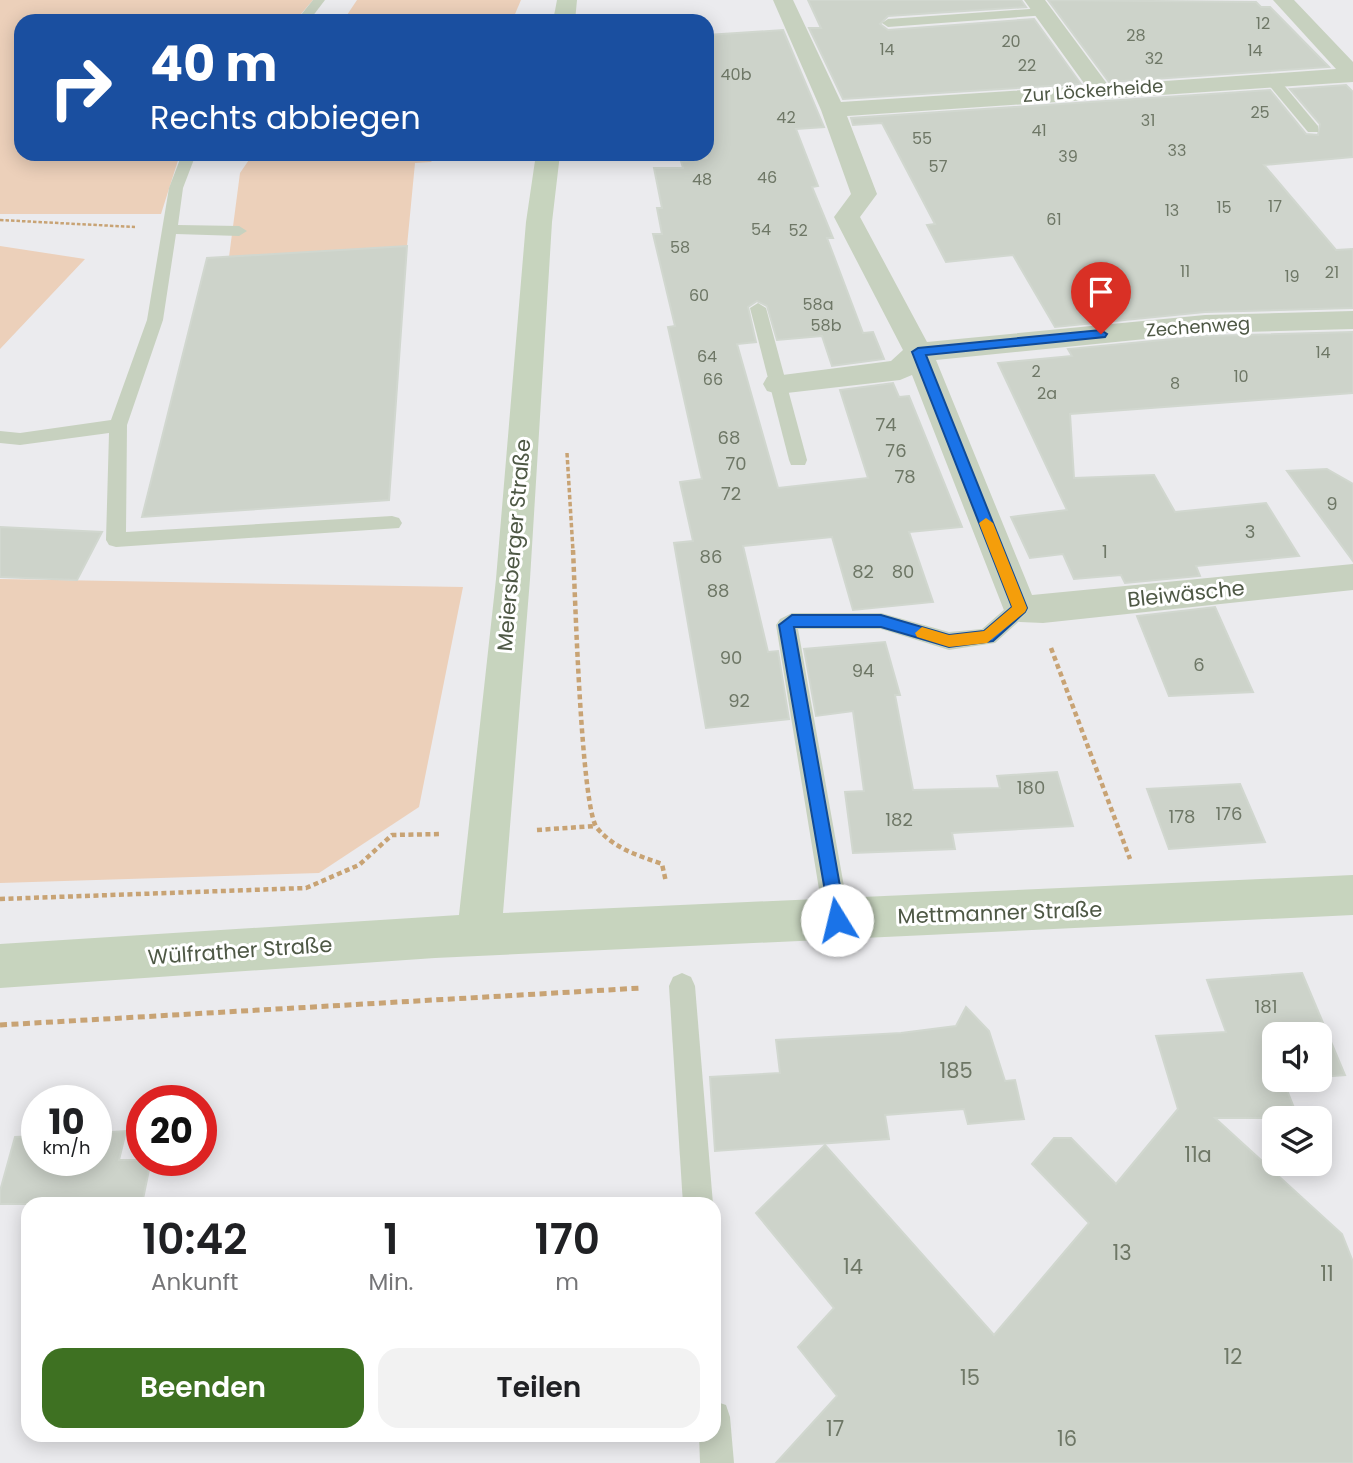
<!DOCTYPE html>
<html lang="de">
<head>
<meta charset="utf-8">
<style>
	:root { --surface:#fff; --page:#f2f2f2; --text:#202124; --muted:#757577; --accent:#3e7122 }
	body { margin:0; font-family:Poppins,sans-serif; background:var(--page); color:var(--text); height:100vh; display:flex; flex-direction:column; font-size:26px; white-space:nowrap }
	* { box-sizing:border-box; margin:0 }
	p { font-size:23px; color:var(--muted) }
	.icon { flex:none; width:38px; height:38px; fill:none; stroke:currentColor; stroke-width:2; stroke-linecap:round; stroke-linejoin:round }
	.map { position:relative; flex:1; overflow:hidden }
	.sheet { position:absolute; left:21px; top:1197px; width:700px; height:245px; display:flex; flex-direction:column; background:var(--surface); border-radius:21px; box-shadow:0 4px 18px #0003 }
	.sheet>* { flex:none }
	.banner { position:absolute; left:14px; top:14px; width:700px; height:147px; border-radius:21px; box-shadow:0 4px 18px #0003; background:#1a4fa0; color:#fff; overflow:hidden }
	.tools { position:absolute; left:1262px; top:1022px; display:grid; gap:14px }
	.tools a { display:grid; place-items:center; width:70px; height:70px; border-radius:14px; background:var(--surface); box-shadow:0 4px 18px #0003; font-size:35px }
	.speed { position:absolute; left:21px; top:1085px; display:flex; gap:14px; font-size:35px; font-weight:700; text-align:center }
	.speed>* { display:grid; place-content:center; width:91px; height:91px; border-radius:50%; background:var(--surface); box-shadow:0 4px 18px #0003; line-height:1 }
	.speed small { font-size:18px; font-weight:400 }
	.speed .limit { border:10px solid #d22; background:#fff; color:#111 }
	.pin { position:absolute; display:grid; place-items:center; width:60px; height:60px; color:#fff; margin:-72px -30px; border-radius:50% 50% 50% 0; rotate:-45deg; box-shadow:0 0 7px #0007 }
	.pin .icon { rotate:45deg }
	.me { position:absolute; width:77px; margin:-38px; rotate:351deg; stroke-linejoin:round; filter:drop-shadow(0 0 5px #0008) }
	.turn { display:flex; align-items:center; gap:24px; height:147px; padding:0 21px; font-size:32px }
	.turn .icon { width:91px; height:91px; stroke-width:2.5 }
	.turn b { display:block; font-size:49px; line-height:60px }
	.eta { display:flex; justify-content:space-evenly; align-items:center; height:119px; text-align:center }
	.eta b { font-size:42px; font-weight:600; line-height:49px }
	.action { display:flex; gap:14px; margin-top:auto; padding:14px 21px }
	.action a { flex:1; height:80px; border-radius:21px; background:var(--accent); color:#fff; font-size:28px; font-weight:600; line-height:80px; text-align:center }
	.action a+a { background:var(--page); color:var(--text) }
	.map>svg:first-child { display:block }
</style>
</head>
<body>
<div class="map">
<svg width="1353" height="1463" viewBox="0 0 1353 1463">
	<rect width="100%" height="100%" fill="#ebebee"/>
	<g fill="#ecd0ba">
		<polygon points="0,0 313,0 295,21 21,21 21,154 180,154 161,214 0,214"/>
		<polygon points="357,0 521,0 512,21 343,21"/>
		<polygon points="253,154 438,154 431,162 415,163 407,246 229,257 240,173"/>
		<polygon points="0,246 85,259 0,349"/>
		<polygon points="0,579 463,587 419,807 319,873 0,883"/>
	</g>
	<g fill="#cdd3ca" stroke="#d1d7cf" stroke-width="2">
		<polygon points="808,0 1021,0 1026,7 888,16 880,24 888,30 1034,19 1081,84 843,99 809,28 821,28"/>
		<polygon points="1048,0 1256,2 1261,7 1270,7 1329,67 1109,82"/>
		<polygon points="783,30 824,127 796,129 818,186 812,187 833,238 827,238 863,333 873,332 884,359 832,366 822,336 777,340 767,306 757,301 748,307 756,342 737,344 778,488 868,478 840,390 893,383 899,397 909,396 962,527 909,532 933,602 853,610 832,537 743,546 768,652 778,651 789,719 706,728 674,543 693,541 680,482 702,479 668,327 675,326 653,234 662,234 657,208 662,208 654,168 683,168 681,161 707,158 707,35"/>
		<polygon points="1346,85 1353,92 1353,157 1264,165 1336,250 1353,249 1353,308 1205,312 1055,327 1013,255 946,262 927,225 935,224 882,123 853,125 851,118 1270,90 1306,134 1318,135 1320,124 1290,89"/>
		<polygon points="407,246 389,500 142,517 207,258"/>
		<polygon points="1353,332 1353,393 1070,414 1074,478 1154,475 1175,512 1266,503 1299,556 1196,566 1200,576 1125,583 1121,575 1074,579 1063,554 1030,558 1011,517 1067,510 998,363 1072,356 1068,349 1205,336"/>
		<polygon points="1327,469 1353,484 1353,561 1287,471"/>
		<polygon points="0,527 102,532 77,580 0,577"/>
		<polygon points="1215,607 1253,692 1169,696 1137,616"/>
		<polygon points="885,642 900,695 895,695 913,790 1000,788 997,776 1057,772 1073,826 952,833 955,849 853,853 845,792 864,791 853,711 816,716 804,649"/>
		<polygon points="1240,784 1265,842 1169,849 1147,789"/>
		<polygon points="1302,973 1345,1075 1320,1077 1320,1034 1274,1034 1274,1080 1283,1080 1298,1118 1215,1118 1342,1234 1353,1262 1353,1463 776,1463 837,1396 798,1347 834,1308 756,1213 825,1145 994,1335 1089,1223 1032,1164 1054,1138 1071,1138 1116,1184 1178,1109 1156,1036 1226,1032 1207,980"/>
		<polygon points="966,1007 989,1031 1005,1081 1015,1080 1024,1119 968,1124 964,1109 885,1115 889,1139 715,1151 710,1077 780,1073 776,1040 901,1033 956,1026"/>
		<polygon points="126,1131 119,1160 151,1160 142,1204 0,1204 0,1191 15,1137 37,1136 37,1160 96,1160 96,1133"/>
	</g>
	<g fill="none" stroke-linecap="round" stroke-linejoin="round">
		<polyline stroke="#c8a374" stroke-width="2.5" stroke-dasharray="3.5 2" stroke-linecap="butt" points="0,220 135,227"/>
		<polyline stroke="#c8a374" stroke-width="3.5" stroke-dasharray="4.5 2.5" stroke-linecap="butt" points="567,453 573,551"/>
		<g stroke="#c8a374" stroke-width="4.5" stroke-dasharray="5 3.5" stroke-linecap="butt">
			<path d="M573 550C575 590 581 808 597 828 615 849 637 855 662 864L666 882"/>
			<polyline points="1051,648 1130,859"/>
			<polyline points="537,830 595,826"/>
			<polyline points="0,899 306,888 359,865 392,835 440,834"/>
		</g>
		<polyline stroke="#c8a374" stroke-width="5" stroke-dasharray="7 4.5" stroke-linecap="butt" points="0,1025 642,988"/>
		<g fill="#c7d1bf" fill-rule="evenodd">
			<polygon points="313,0 325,0 309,21 296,21"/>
			<polygon points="1043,8 1047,9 1047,15 888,27 882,23 888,19"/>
			<polygon points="1272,76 1277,77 1318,126 1318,132 1308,132 1267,83 1265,80"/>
			<polygon points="182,154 196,154 183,188 178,225 239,226 247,231 239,236 176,234 163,320 127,425 126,532 392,516 399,518 402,523 399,528 116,547 109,545 106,540 109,433 20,445 0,443 0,431 20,433 111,420 147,320 169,188"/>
			<polygon points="758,303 766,308 807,460 805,465 791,465 789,460 750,308"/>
			<polygon points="1020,600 1027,602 1030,608 1027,614 995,643 949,650 881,629 798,629 850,920 846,929 837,932 828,929 824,920 776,625 780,619 792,613 881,613 949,632 982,629 1013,602"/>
			<polygon points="682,973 691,977 695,986 713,1204 683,1204 669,986 673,977"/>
			<polygon points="714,1401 726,1405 730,1417 734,1463 700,1463 699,1435 714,1435"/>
		</g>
		<polygon fill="#c7d1bf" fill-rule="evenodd" points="773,0 793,0 841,102 1086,86 1024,0 1045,0 1108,85 1336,69 1273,0 1294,0 1353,62 1353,82 847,116 877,194 860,217 927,342 1205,315 1353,311 1353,329 1205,333 936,360 1032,595 1353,564 1353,590 1043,623 1020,622 1007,618 912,375 900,380 778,394 767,391 763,384 767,377 891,361 903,350 834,217 851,194 821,110"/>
		<g fill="#c7d4be" fill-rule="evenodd">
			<polygon points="557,0 577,0 575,21 553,21"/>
			<polygon points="536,154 560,154 552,222 530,579 503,913 1353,875 1353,915 435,958 0,988 0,944 459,915 496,579 526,222"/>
		</g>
	</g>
	<polygon fill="#1a73e8" stroke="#114b97" stroke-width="2" points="1101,330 1107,334 1105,337 926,355 1027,608 1025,612 993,641 949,647 881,627 794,627 846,920 843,926 837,928 831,926 779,625 792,615 881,615 949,635 984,631 1012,607 912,352 918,348"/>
	<polygon fill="#f59e0b" points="986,518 993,523 1027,608 1025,612 987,643 949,647 917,637 915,633 922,627 949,635 984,631 1012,607 979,523"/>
	<g text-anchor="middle" stroke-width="6" stroke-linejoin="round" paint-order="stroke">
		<g font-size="16" fill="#6e7766">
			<text x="1263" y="29">12</text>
			<text x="1136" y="41">28</text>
			<text x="1011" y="47">20</text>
			<text x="887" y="55">14</text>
			<text x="1255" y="56">14</text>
			<text x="1154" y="64">32</text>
			<text x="1027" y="71">22</text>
			<text x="736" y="80">40b</text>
			<text x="1260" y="118">25</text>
			<text x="786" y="123">42</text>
			<text x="1148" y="126">31</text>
			<text x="1039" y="136">41</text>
			<text x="922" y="144">55</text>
			<text x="1177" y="156">33</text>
			<text x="1068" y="162">39</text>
			<text x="938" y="172">57</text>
			<text x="767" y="183">46</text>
			<text x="702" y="185">48</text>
			<text x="1275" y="212">17</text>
			<text x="1224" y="213">15</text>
			<text x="1172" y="216">13</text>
			<text x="1054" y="225">61</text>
			<text x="761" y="235">54</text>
			<text x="798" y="236">52</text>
			<text x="680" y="253">58</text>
			<text x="1185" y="277">11</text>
			<text x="1332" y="278">21</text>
			<text x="1292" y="282">19</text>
			<text x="699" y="301">60</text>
			<text x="818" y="310">58a</text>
			<text x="826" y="331">58b</text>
			<text x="1323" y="358">14</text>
			<text x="707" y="362">64</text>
			<text x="1036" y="377">2</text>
			<text x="1241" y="382">10</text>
			<text x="713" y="385">66</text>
			<text x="1175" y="389">8</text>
			<text x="1047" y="399">2a</text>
		</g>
		<g font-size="18" fill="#4e5845" stroke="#fff">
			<text transform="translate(1093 91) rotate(-4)" y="6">Zur Löckerheide</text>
			<text transform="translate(1198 327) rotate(-4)" y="6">Zechenweg</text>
		</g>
		<g font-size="18" fill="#6e7766">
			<text x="886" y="431">74</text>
			<text x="729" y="444">68</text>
			<text x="896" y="457">76</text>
			<text x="736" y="470">70</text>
			<text x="905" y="483">78</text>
			<text x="731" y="500">72</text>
			<text x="1332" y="510">9</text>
			<text x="1250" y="538">3</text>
			<text x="1105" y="558">1</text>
			<text x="711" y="563">86</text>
			<text x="863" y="578">82</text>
			<text x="903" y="578">80</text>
			<text x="718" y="597">88</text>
			<text x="731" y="664">90</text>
			<text x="1199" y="671">6</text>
			<text x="863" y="677">94</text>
			<text x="739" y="707">92</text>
			<text x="1031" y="794">180</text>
			<text x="1229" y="820">176</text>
			<text x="1182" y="823">178</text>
			<text x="899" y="826">182</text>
			<text x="1266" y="1013">181</text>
		</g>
		<g font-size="21" fill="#4e5845" stroke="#fff">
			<text transform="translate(514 545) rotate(-85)" y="7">Meiersberger Straße</text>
			<text transform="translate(1186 594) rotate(-6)" y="7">Bleiwäsche</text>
			<text transform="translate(1000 913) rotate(-2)" y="7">Mettmanner Straße</text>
			<text transform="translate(240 951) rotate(-4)" y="7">Wülfrather Straße</text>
		</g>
		<g font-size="21" fill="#6e7766">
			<text x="956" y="1078">185</text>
			<text x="1198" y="1162">11a</text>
			<text x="1122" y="1260">13</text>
			<text x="853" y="1274">14</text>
			<text x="1327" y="1281">11</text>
			<text x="1233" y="1364">12</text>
			<text x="970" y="1385">15</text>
			<text x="835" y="1436">17</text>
			<text x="1067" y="1446">16</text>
		</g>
	</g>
</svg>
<div class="tools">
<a><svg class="icon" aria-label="sound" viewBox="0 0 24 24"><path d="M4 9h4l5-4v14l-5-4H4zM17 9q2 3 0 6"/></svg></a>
<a><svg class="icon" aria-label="layers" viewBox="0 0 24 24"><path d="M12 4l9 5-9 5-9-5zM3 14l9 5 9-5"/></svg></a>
</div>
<div class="speed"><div>10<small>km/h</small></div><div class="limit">20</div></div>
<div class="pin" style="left:1101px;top:334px;background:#d93025"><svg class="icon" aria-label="arrive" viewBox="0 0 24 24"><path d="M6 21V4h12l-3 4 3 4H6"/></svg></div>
<svg class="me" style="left:837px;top:920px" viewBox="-20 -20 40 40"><circle r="19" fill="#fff"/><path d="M0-13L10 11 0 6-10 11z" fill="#1a73e8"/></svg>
<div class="banner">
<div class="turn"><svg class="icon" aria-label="right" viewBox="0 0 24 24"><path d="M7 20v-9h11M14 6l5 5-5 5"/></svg><div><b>40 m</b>Rechts abbiegen</div></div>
</div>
<section class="sheet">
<div class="eta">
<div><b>10:42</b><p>Ankunft</p></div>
<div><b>1</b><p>Min.</p></div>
<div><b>170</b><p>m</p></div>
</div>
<div class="action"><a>Beenden</a><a>Teilen</a></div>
</section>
</div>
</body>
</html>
